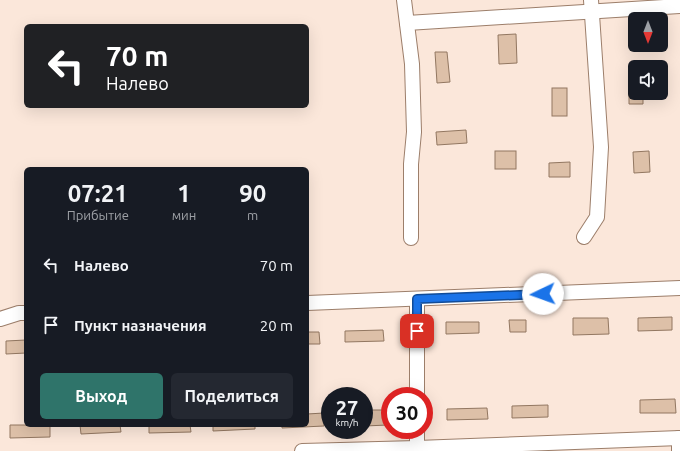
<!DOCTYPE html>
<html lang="ru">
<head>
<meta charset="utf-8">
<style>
	:root { --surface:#171b24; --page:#242831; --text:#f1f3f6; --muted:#9ea1a6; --accent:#2f746a }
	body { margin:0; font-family:Ubuntu,sans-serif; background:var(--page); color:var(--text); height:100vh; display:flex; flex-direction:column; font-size:15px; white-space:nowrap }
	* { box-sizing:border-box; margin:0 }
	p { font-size:13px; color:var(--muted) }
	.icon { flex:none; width:22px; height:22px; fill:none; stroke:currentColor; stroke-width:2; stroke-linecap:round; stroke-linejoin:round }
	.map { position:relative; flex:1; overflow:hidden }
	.drawer { position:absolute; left:24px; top:167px; width:285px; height:260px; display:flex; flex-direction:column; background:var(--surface); border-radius:6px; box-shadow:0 4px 16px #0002 }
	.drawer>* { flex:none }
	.banner { position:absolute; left:24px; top:24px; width:285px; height:84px; border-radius:6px; box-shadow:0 4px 16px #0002; background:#202124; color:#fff; overflow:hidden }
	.needle { width:26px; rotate:180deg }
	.buttons { position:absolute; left:628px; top:12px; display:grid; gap:8px }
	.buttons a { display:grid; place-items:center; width:40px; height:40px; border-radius:6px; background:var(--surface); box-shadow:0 4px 16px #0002; font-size:20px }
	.speed { position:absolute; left:321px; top:387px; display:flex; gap:8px; font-size:20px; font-weight:700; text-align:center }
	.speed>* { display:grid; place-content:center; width:52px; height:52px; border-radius:50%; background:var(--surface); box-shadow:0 4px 16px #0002; line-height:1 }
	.speed small { font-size:10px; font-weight:400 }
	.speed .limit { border:6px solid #d22; background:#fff; color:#111 }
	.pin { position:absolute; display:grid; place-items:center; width:34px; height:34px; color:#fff; margin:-17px; border-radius:8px; box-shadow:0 2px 6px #0006 }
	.me { position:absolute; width:44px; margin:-22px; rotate:267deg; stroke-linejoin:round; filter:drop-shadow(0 0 3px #0008) }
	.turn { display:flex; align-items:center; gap:14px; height:84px; padding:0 16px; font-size:18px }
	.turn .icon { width:52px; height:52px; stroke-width:2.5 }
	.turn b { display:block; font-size:28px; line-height:34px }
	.eta { display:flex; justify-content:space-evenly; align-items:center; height:68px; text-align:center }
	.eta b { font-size:24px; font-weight:600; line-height:28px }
	.primary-button { display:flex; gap:8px; margin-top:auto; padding:8px 16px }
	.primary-button a { flex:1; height:46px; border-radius:6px; background:var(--accent); color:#fff; font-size:16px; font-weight:600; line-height:46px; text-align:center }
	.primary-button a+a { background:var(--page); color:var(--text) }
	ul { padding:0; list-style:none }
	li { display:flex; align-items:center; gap:12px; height:60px; padding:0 16px }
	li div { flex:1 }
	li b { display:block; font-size:15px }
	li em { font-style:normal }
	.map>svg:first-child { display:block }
</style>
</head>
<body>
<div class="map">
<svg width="680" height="451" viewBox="0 0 680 451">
	<rect width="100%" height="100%" fill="#fbe7da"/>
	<g fill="#ddc0a8" stroke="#927761">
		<polygon points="516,34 517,63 499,64 498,35"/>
		<polygon points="435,52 447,52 450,82 437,83"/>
		<polygon points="629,85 635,85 635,93 643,93 643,104 629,104"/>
		<rect x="552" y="88" width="15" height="28"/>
		<polygon points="466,130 467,143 437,145 436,132"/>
		<rect x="495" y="151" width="21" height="18"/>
		<polygon points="649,151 650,172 634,173 633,152"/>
		<polygon points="570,162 570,177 549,177 549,163"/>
		<polygon points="672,317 672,330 638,331 638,318"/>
		<polygon points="573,318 608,318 609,334 573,335"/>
		<polygon points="509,320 526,320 526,332 510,332"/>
		<polygon points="446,322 479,322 479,333 446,334"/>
		<polygon points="383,330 384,341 345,342 345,331"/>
		<polygon points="307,332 319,332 320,344 307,344"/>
		<polygon points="26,340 26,353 6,354 6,341"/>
		<polygon points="675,399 676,413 640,413 640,400"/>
		<polygon points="548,405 548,417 512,418 512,406"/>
		<polygon points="487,408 488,419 447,420 447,409"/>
		<polygon points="364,410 388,410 388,425 364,426"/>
		<polygon points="324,413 324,426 282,428 282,425 307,425 307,414"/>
		<polygon points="10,425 50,425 50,437 10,438"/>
		<polygon points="80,425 120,425 121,432 81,434"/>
		<polygon points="149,425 190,425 191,432 149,433"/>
		<polygon points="213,425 255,425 255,429 213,431"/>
	</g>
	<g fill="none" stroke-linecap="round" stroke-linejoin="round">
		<defs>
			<g id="minor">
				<polyline points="404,0 412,64 414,132 411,164 411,238"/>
				<polyline points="407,23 680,6"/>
				<polyline points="584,237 597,217 601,147 591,0"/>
				<polyline points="417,299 417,396"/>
				<polyline points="307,303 680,288"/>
				<polyline points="0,319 19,313 26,313"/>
				<polyline points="417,430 417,451"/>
				<polyline points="302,451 417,448 680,438"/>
				<polyline points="679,451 679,438"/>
			</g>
		</defs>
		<use href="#minor" stroke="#9c7e6a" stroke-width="16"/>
		<use href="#minor" stroke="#fff" stroke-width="14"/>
	</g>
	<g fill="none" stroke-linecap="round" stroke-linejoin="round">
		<defs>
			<polyline id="route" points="417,331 417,299 543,294"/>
		</defs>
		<use href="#route" stroke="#114b97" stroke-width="10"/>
		<use href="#route" stroke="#1a73e8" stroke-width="7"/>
	</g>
</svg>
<div class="buttons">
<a><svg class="needle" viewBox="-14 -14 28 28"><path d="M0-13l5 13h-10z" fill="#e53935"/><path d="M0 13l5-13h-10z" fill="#9ea1a6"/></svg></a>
<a><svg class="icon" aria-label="sound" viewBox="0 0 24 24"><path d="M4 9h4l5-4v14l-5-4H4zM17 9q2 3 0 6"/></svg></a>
</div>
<div class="speed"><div>27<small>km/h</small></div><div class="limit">30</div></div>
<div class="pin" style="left:417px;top:331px;background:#d93025"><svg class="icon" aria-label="arrive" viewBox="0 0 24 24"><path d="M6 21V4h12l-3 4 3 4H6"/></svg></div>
<svg class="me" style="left:543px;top:294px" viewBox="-20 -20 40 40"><circle r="19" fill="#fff"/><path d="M0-13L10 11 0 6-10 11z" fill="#1a73e8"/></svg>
<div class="banner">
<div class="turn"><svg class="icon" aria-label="left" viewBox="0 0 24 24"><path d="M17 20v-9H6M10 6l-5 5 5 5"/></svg><div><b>70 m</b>Налево</div></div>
</div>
<section class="drawer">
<div class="eta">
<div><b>07:21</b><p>Прибытие</p></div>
<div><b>1</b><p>мин</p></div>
<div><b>90</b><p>m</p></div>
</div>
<ul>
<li><svg class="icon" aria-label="left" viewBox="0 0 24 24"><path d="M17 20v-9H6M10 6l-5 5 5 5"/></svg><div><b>Налево</b></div><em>70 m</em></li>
<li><svg class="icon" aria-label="arrive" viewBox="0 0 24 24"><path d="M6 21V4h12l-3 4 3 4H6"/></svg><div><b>Пункт назначения</b></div><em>20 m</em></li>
</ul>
<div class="primary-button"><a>Выход</a><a>Поделиться</a></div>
</section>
</div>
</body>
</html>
